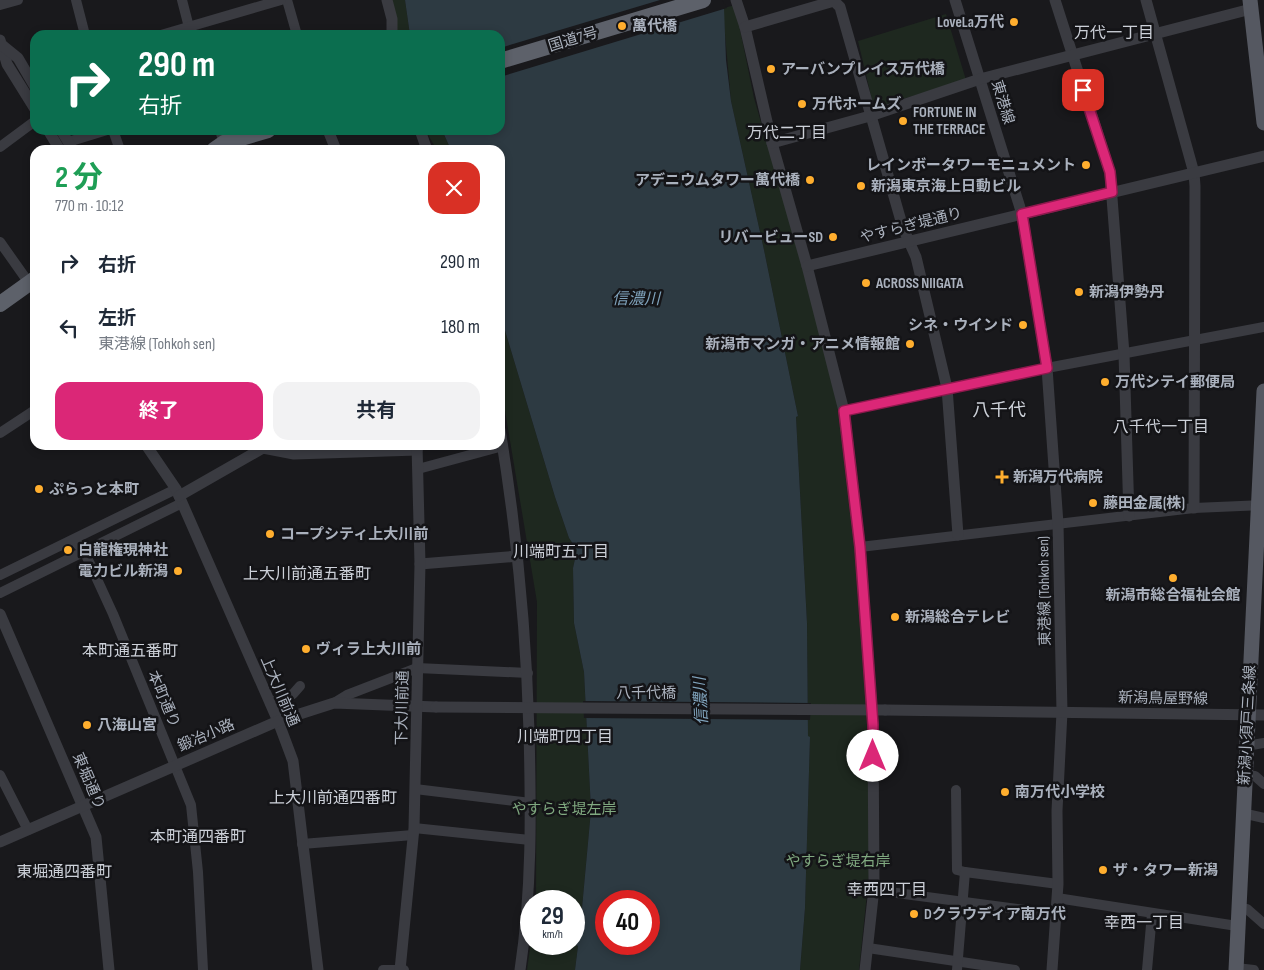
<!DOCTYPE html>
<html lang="ja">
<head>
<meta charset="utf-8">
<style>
	:root { --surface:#fff; --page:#f2f2f3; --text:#1f2937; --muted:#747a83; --accent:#db2777 }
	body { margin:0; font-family:"Sofia Sans Condensed","Noto Sans JP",sans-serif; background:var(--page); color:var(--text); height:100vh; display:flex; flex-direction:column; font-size:19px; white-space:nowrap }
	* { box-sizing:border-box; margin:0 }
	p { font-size:16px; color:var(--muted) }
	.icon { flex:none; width:28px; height:28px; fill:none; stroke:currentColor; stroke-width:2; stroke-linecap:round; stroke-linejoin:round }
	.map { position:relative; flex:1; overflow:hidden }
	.sheet { position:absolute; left:30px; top:145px; width:475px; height:305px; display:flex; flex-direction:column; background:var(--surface); border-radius:15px; box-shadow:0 2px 8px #0003 }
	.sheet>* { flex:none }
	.guide { position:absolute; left:30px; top:30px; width:475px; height:105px; border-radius:15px; box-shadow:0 2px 8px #0003; background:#0b6e4f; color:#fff; overflow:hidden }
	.speed { position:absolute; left:520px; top:890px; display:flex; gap:10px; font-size:25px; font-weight:700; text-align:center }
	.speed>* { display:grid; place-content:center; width:65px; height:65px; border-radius:50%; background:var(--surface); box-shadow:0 2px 8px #0003; line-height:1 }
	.speed small { font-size:12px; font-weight:400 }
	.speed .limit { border:8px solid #d22; background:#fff; color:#111 }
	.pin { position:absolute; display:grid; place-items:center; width:42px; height:42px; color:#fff; margin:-21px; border-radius:10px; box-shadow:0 2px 8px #0006 }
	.me { position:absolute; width:55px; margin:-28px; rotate:0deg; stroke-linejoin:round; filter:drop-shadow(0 0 4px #0008) }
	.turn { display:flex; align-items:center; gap:18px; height:105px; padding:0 25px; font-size:22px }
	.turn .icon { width:65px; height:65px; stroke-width:2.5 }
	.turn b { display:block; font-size:35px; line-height:42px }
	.round { display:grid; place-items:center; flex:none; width:52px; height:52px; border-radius:15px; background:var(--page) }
	.summary { display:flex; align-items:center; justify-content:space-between; height:85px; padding:0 25px }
	h1 { font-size:30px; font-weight:700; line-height:38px; color:#1e9e55 }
	.button { display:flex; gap:10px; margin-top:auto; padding:10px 25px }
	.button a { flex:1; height:58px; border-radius:15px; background:var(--accent); color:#fff; font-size:20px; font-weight:700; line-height:58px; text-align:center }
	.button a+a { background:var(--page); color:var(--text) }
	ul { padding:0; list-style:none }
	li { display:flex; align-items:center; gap:15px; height:65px; padding:0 25px }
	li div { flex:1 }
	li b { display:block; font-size:19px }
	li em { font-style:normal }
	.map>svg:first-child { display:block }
</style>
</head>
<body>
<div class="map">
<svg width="1264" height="970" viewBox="0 0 1264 970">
	<rect width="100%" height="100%" fill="#19191c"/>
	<g fill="#1e281f">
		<polygon points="390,0 405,0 410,35 398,35"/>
		<polygon points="735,5 754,98 828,355 846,449 865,656 870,834 870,864 859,970 800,970 805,908 810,737 808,737 807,623 796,417 798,416 764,250 731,101 723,12 724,8"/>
		<polygon points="946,14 966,80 886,104 872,100 858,41"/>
		<polygon points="425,130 442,130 451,150 437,150"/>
		<polygon points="500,314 555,497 569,538 577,550 573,568 574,623 584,672 591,810 581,919 574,934 574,901 536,901 537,602 500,381"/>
		<polygon points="531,941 531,944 574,944 578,946 575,970 527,970"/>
	</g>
	<path fill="#2d3a42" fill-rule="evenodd" d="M405 0H719L724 8 726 60 731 101 764 250 798 416 796 417 807 623 808 736 810 737 805 908 800 970H575L578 946 574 944V934L581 919 591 810 584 672 574 623 573 568 577 550 569 538 555 497 500 314V150H451L442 130H500V35H410ZM606 901H649V944H606Z"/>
	<g fill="#19191c">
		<polygon points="660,0 722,0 727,8 500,77 500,48"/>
		<polygon points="583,701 811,703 810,720 584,718"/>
	</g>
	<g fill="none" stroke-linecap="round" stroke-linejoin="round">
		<g stroke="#3a3b41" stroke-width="10">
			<polyline points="76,0 85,35"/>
			<polyline points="182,0 191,35"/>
			<polyline points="287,0 297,35"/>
			<polyline points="0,5 18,0"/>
			<polyline points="161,35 281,0"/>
			<polyline points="113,130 120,150"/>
			<polyline points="220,130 225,147"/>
			<polyline points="68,142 107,130"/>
			<polyline points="0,147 35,121"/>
			<polyline points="0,242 29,283"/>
			<polyline points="844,411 1047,368 1264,327"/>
			<polyline points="0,433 35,410"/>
			<polyline points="418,469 503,446"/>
			<polyline points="74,540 85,553 113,614 191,805 198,872 203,970"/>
			<polyline points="860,547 1194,508 1264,505"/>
			<polyline points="0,575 176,489"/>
			<polyline points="0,593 182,503"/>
			<polyline points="270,703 293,694 300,686"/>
			<polyline points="334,703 347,695 417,668 528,673"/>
			<polyline points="1246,746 1264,743"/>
			<polyline points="0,775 28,830"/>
			<polyline points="1244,775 1255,776 1264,784"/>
			<polyline points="415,789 531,803"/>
			<polyline points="956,790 957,870 965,872"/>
			<polyline points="1242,813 1264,818"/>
			<polyline points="414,828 530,840"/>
			<polyline points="302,844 413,835"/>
			<polyline points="874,890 1056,914"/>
			<polyline points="1057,898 1237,926"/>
			<polyline points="1237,908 1247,909 1264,924"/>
			<polyline points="868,948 1015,970"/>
			<polyline points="1236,968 1254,970"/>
			<polyline points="383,970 404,970"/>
			<polyline points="957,970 965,872 1058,884"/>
			<polyline points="1147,970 1152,914"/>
		</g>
		<g stroke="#3a3b41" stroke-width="11">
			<polyline points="387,0 392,19 392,35"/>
			<polyline points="736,0 745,27 772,143 807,266 844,411 860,547 873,725 874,888 865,970"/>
			<polyline points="955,0 1022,214 1047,368 1058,524 1062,712 1057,811 1058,884 1052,970"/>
			<polyline points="1055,0 1110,172 1124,354 1129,516"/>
			<polyline points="1146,0 1194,173 1195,186 1194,508"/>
			<polyline points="745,27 834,1 840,7 903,228 916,257 947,388 958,535"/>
			<polyline points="0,40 7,64 35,109"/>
			<polyline points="2,45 18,58 35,87"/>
			<polyline points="48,130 60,150"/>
			<polyline points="61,130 73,150"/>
			<polyline points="328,130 336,150"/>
			<polyline points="420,130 427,150"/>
			<polyline points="772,143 870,116 980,79 1251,9"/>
			<polyline points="807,266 1264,156"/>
			<path d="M500 430C517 532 526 628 529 731 531 811 532 891 520 970"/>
			<polyline points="146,445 176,489 278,721 293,761 318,970"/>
			<polyline points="179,496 263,448 294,454 417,450"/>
			<polyline points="420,564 519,556"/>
			<polyline points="0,614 96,837 109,970"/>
			<polyline points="885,710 1264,715"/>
			<polyline points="0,842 278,721 334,703 436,707"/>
			<polyline points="400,970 414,828 420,564 417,445"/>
		</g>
		<g stroke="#555861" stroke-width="15">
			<polyline points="1250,0 1264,123"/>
			<polyline points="1236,970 1264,391"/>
		</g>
		<g stroke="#5d616a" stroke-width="16">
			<polyline points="500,61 703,0"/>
			<polyline points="214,150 224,143 268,130"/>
			<polyline points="0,304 35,279"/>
		</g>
		<polyline stroke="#3a3b41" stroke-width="11" points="436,707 885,710"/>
	</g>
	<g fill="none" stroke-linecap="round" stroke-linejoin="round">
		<defs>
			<polyline id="route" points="873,756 873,725 860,547 844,411 1047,368 1022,214 1112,192 1110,172 1083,90"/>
		</defs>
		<use href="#route" stroke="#8e194d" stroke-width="12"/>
		<use href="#route" stroke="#db2777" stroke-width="9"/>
	</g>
	<g fill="#ffae2e" stroke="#141417" stroke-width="2">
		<circle cx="1014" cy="22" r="5"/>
		<circle cx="622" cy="26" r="5"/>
		<circle cx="771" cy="69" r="5"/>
		<circle cx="802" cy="104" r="5"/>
		<circle cx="903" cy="121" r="5"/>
		<circle cx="1086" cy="165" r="5"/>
		<circle cx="810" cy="180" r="5"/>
		<circle cx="861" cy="186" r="5"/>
		<circle cx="833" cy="237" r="5"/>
		<circle cx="866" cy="283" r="5"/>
		<circle cx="1079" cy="292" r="5"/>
		<circle cx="1023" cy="325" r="5"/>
		<circle cx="910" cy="344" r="5"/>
		<circle cx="1105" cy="382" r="5"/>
		<path d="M999.5 469.5h5v5h5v5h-5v5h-5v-5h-5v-5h5z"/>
		<circle cx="39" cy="489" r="5"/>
		<circle cx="1093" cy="503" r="5"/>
		<circle cx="270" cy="534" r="5"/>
		<circle cx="68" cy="550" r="5"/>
		<circle cx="178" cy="571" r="5"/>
		<circle cx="1173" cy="578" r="5"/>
		<circle cx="895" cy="617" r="5"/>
		<circle cx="306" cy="649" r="5"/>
		<circle cx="87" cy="725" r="5"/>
		<circle cx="1005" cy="792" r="5"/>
		<circle cx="1103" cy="870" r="5"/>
		<circle cx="914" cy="914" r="5"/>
	</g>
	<g text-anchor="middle" stroke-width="5" stroke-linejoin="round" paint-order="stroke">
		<g font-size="15" font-weight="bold" fill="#aab1bd" stroke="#141417" text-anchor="start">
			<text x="1004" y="27" text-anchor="end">LoveLa万代</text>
			<text x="632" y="31">萬代橋</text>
			<text x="781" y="74">アーバンプレイス万代橋</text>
			<text x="812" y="109">万代ホームズ</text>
			<text x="913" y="117">FORTUNE IN<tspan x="913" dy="17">THE TERRACE</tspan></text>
			<text x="1076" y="170" text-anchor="end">レインボータワーモニュメント</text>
			<text x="800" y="185" text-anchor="end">アデニウムタワー萬代橋</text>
			<text x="871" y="191">新潟東京海上日動ビル</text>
			<text x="823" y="242" text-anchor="end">リバービューSD</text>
			<text x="876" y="288">ACROSS NIIGATA</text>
			<text x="1089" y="297">新潟伊勢丹</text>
			<text x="1013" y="330" text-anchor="end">シネ・ウインド</text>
			<text x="900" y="349" text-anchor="end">新潟市マンガ・アニメ情報館</text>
			<text x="1115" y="387">万代シテイ郵便局</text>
			<text x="1013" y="482">新潟万代病院</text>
			<text x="49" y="494">ぷらっと本町</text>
			<text x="1103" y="508">藤田金属(株)</text>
			<text x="280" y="539">コープシティ上大川前</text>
			<text x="78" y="555">白龍権現神社</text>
			<text x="168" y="576" text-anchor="end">電力ビル新潟</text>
			<text x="1173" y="600" text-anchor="middle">新潟市総合福祉会館</text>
			<text x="905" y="622">新潟総合テレビ</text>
			<text x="316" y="654">ヴィラ上大川前</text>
			<text x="97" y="730">八海山宮</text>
			<text x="1015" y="797">南万代小学校</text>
			<text x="1113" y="875">ザ・タワー新潟</text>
			<text x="924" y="919">Dクラウディア南万代</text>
		</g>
		<g font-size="15" fill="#aab1bd" stroke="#141417">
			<text transform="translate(573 39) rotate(-17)" y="5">国道7号</text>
			<text transform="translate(1003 102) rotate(73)" y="5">東港線</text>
			<text transform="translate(911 225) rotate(-14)" y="5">やすらぎ堤通り</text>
			<text transform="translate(1044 591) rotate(-91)" y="5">東港線 (Tohkoh sen)</text>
			<text transform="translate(280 691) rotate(67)" y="5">上大川前通</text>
			<text x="646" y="698">八千代橋</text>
			<text transform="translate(1163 698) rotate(1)" y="5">新潟鳥屋野線</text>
			<text transform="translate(164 699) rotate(67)" y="5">本町通り</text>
			<text transform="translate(402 708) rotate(-89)" y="5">下大川前通</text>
			<text transform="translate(1247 725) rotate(-87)" y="5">新潟小須戸三条線</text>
			<text transform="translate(206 735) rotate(-23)" y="5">鍛冶小路</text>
			<text transform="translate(89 781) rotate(67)" y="5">東堀通り</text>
		</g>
		<g font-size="15" fill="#80a980" stroke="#141417">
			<text x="564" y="814">やすらぎ堤左岸</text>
			<text x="838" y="866">やすらぎ堤右岸</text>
		</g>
		<g font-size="16" fill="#ccd0d8" stroke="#141417">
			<text x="1114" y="38">万代一丁目</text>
			<text x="787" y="138">万代二丁目</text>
			<text x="1161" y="432">八千代一丁目</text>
			<text x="561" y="557">川端町五丁目</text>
			<text x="307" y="579">上大川前通五番町</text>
			<text x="130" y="656">本町通五番町</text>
			<text x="565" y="742">川端町四丁目</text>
			<text x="333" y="803">上大川前通四番町</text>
			<text x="198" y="842">本町通四番町</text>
			<text x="64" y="877">東堀通四番町</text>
			<text x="887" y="895">幸西四丁目</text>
			<text x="1144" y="928">幸西一丁目</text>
		</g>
		<g font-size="16" font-style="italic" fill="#7fa2bb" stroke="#141417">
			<text x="636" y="304">信濃川</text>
			<text transform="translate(700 701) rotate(-93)" y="6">信濃川</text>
		</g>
		<g font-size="18" fill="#ccd0d8" stroke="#141417">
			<text x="999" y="416">八千代</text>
		</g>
	</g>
</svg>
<div class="speed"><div>29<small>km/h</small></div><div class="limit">40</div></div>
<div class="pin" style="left:1083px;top:90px;background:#d93025"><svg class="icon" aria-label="arrive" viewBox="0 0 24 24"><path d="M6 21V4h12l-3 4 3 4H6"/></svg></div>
<svg class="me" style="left:873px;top:756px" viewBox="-20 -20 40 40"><circle r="19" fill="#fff"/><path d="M0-13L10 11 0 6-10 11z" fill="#db2777"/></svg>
<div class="guide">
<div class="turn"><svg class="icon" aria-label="right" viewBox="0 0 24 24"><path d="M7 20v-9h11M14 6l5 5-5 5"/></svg><div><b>290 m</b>右折</div></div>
</div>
<section class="sheet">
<div class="summary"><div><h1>2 分</h1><p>770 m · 10:12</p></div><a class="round" style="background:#d93025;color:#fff"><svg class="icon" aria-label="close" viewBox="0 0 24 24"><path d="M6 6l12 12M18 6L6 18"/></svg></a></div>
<ul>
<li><svg class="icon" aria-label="right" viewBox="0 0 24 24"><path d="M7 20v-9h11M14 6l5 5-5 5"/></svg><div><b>右折</b></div><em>290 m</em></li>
<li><svg class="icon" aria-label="left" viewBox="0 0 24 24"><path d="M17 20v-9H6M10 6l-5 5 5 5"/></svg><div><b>左折</b><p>東港線 (Tohkoh sen)</p></div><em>180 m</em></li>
</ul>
<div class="button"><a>終了</a><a>共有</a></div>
</section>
</div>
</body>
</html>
